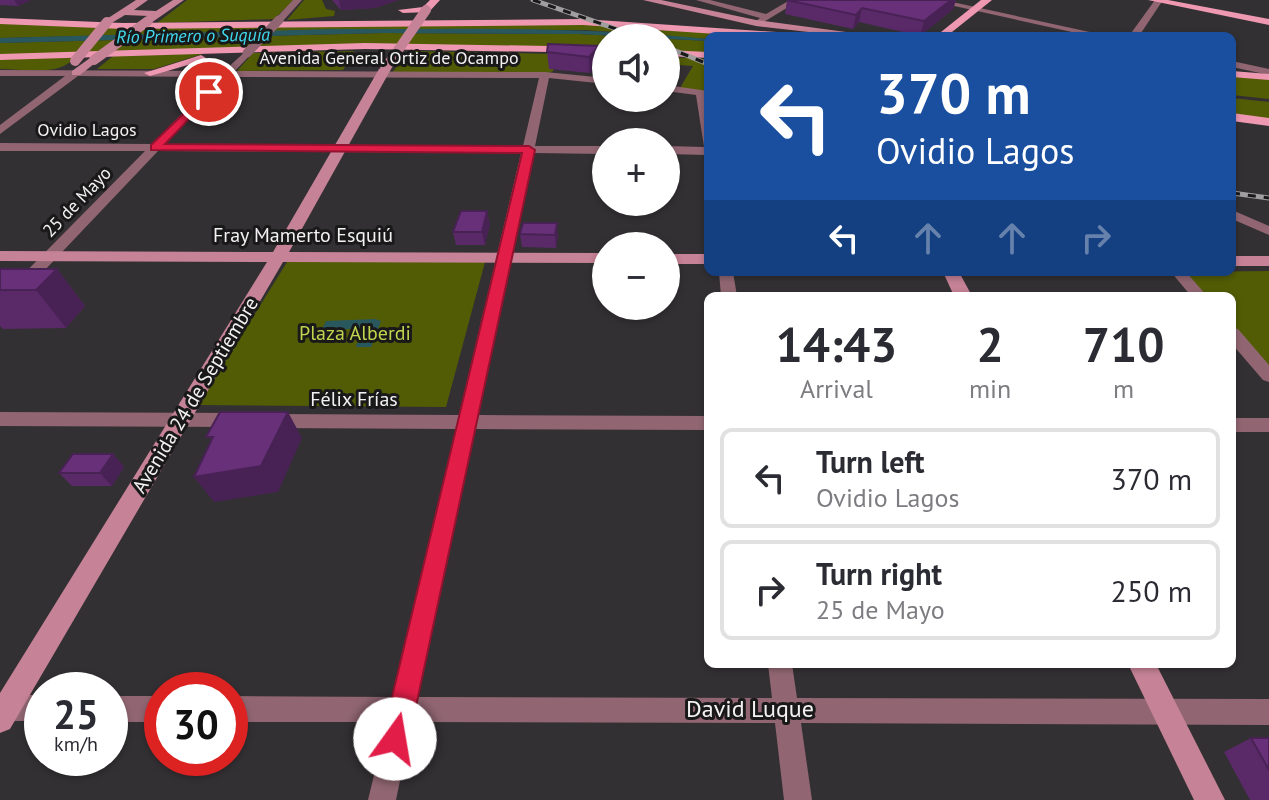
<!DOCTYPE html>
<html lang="en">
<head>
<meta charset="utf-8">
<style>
	:root { --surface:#fff; --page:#f2f2f3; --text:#2b2b33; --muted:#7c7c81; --line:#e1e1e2 }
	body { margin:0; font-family:"PT Sans",sans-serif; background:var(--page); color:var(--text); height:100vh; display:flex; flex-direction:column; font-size:30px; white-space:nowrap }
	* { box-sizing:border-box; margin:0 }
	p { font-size:26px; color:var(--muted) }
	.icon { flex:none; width:44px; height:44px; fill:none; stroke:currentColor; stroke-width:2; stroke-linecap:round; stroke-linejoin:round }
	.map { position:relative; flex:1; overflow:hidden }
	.panel { position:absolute; left:704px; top:292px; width:532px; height:376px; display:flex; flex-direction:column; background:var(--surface); border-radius:12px; box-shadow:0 2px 6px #0004 }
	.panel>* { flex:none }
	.hud { position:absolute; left:704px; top:32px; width:532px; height:244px; border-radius:12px; box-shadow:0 2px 6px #0004; background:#1a4fa0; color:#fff; overflow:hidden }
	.fabs { position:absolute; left:592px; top:24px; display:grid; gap:16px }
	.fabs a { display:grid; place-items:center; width:88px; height:88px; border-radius:50%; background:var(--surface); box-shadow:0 2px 6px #0004; font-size:40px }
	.speed { position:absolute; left:24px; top:672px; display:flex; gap:16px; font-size:40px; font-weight:700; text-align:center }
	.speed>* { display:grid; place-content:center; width:104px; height:104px; border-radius:50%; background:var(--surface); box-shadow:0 2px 6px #0004; line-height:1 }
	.speed small { font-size:20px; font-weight:400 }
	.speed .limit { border:12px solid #d22; background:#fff; color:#111 }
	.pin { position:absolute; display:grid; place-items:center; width:68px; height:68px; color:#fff; margin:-34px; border:4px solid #fff; border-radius:50%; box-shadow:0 2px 8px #0007 }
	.me { position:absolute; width:88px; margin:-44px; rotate:13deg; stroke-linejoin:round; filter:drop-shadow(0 0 6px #0008) }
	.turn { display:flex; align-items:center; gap:28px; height:168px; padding:0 40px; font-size:36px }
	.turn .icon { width:104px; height:104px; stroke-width:2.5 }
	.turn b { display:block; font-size:56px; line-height:68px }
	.lanes { display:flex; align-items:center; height:76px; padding:0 40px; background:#0003; justify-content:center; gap:40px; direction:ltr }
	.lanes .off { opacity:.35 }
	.eta { display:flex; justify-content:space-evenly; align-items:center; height:136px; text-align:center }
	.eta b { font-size:48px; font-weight:600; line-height:56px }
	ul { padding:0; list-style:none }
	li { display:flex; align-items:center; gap:24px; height:100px; margin:0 16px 12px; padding:0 24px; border:4px solid var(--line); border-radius:12px }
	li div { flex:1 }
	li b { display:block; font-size:30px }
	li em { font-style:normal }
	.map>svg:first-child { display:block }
</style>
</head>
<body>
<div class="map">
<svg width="1269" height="800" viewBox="0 0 1269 800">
	<rect width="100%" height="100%" fill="#333033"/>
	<g fill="#525c05">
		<polygon points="187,0 294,0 274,19 157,23"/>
		<polygon points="304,0 322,0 326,9 335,11 334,16 287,20"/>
		<polygon points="0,21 81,25 583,22 791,36 708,39 585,30 362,29 0,38"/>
		<polygon points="383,33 579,34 708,41 708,54 666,53 666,38 606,38 606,50 365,46 0,57 0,43"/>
		<polygon points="354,51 343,70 237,71 253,53"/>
		<polygon points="408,51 606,55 606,61 558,58 553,71 545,75 392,73"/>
		<polygon points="206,53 154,69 97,69 113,56"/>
		<path d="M75 57C60 77 24 69 0 69V59Z"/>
		<polygon points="666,57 708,59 708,92 680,88 693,66 666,64"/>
		<polygon points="1232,74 1269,77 1269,99 1232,95"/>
		<polygon points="1232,98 1269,102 1269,122 1232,117"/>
		<polygon points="289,259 485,262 446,407 198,405"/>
		<polygon points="1269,271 1269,369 1232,326 1232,296 1206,296 1185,272"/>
	</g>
	<g fill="#29575e">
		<path d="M333 29C457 29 584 26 708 39V41L579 34 383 33 0 43V38Z"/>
		<polygon points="375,319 381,321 371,347 356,347 357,343 367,343 370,337 360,336 363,328 321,331 326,321"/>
	</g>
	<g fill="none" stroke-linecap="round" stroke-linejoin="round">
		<g fill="#916672" fill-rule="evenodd">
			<polygon points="293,0 302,0 282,22 276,22 276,18"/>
			<polygon points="696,0 710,0 766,14 790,0 800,0 757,26 753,23 760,18"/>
			<polygon points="927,0 943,0 1108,36 1090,36"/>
			<polygon points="1155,0 1163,0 1139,36 1129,36"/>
			<path d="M247 50 252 53 235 71 545 72 606 78V84L549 78 535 146H606V154L533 153 478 415 708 416V430L475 429 418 697 772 698 768 664H792L797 698 1269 699V725L801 723 812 800H784L775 723 412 722 396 800H368L387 722H230V696L393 697 456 429 271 428 264 426 262 421 264 416 271 414 459 415 521 153 158 151 6 311 0 312V298L145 151H0V143L152 144 218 77 78 76 0 134V125L65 76H0V70L224 71ZM229 77 539 78 523 146 165 144Z"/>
			<polygon points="1232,61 1269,69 1269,75 1232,67"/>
			<polygon points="666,85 708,91 708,155 666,154 666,146 704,147 696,95 666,91"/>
			<polygon points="1232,210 1269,226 1269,235 1232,219"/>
			<polygon points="719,272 733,272 737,296 721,296"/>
			<polygon points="1171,272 1186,272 1207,296 1191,296"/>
			<polygon points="1232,328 1238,329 1269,365 1269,382 1263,380 1232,344"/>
			<polygon points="0,412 237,413 244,415 246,420 244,425 237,427 0,426"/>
			<rect x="1232" y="418" width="37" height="14"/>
			<rect x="0" y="695" width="42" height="26"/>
			<rect x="110" y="696" width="52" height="26"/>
		</g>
		<g fill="#c68296" fill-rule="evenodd">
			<polygon points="136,0 148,0 134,10 156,11 173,0 184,0 151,23 143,21 148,16 125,15 110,24 102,22"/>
			<polygon points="643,0 661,0 756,20 876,36 844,36 756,26"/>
			<polygon points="90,58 99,60 80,75 72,75 72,71"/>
			<polygon points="385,66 391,69 289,252 606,253 606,263 283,262 10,729 0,733 0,693 267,262 0,261 0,251 273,252 379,69"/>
			<rect x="666" y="254" width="42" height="10"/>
			<rect x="1232" y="256" width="37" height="10"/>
			<polygon points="943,272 959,272 972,296 954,296"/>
			<polygon points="1128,664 1156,664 1225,800 1194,800"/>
		</g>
		<g fill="#ef98b2" fill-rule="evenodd">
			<polygon points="430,0 440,0 429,12 403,13 398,10 423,7"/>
			<polygon points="981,0 992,0 947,36 936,36"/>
			<polygon points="1148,0 1168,0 1269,19 1269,25"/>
			<polygon points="0,18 123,23 583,19 791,33 796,36 746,36 583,25 123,29 0,24"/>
			<polygon points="365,43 606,47 606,53 365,49 0,60 0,54"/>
			<polygon points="666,50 708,52 708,58 666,56"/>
			<polygon points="201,55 206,58 205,60 150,76 144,73"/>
			<polygon points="1232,71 1269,74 1269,80 1232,77"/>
			<polygon points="1232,113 1269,118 1269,126 1232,121"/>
		</g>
		<defs>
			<g id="rail">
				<polyline points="533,0 642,38"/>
				<polyline points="666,47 708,64"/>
				<polyline points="1232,193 1269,198"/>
			</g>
		</defs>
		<use href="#rail" stroke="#a19ea0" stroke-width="5"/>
		<use href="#rail" stroke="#1a191a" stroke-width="3" stroke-dasharray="8" stroke-linecap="butt"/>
		<polyline stroke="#916672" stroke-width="9" points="247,53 279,20"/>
		<g stroke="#c68296" stroke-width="10">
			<polyline points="94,60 148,21"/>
			<polyline points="75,61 107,22"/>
			<polyline points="385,69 426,10"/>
		</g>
	</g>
	<g fill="#592968">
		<polygon points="0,0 31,0 18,6 0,5"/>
		<polygon points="332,0 398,0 375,8 341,10"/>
		<polygon points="787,0 956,0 953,9 920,36 859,22 853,29 785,14"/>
		<polygon points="599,46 599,62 590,73 549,69 547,52"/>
		<polygon points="523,223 558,236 556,248 522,247 520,234"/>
		<polygon points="490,224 485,245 456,245 453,232"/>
		<polygon points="0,269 57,269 85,306 66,328 3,329 0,326"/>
		<polygon points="113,454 124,467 112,486 72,486 59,473"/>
		<polygon points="1251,738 1269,738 1269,800 1250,800 1224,752"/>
	</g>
	<g fill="#492255">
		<polygon points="14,0 31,0 18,6"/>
		<polygon points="339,0 398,0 375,8 341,10"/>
		<polygon points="951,0 956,0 953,9 920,36 924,21"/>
		<polygon points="862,8 859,22 853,29 856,15"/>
		<polygon points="599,46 599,62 590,73 589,57"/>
		<polygon points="487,211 490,224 485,245 482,232"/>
		<polygon points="557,223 558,236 556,248 555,235"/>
		<polygon points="57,269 85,306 66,328 36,290"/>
		<polygon points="288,412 302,438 278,492 214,502 194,477"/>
		<polygon points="113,454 124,467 112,486 100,473"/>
	</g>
	<g fill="#683079" stroke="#492255" stroke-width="2">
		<polygon points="787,0 951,0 924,21 862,8 856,15"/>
		<polygon points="548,44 599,46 589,57 547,52"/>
		<polygon points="461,211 487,211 482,232 453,232"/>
		<polygon points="523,223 557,223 555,235 520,234"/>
		<polygon points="0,269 57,269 36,290 0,290"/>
		<polygon points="220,412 288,412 261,466 194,477 213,437 206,437"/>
		<polygon points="73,454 113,454 100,473 59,473"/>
		<polygon points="1251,738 1269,738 1269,770"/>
	</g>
	<polygon fill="#e11d48" stroke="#92132f" stroke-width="2" points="209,89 213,94 165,144 529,146 535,150 409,739 405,749 395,753 386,749 382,739 522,153 151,150 151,145"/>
	<g text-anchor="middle" stroke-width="6" stroke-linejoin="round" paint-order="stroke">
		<g font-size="18" font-style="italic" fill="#40daef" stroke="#1a191a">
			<text transform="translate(193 36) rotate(-1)" y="6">Río Primero o Suquía</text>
		</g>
		<g font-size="18" fill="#f3f1f2" stroke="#1a191a">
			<text x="389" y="64">Avenida General Ortiz de Ocampo</text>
			<text x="87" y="136">Ovidio Lagos</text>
			<text transform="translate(77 202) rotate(-46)" y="6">25 de Mayo</text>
		</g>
		<g font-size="20" fill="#f3f1f2" stroke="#1a191a">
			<text x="303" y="242">Fray Mamerto Esquiú</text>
			<text transform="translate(195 395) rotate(-59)" y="7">Avenida 24 de Septiembre</text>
			<text x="354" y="406">Félix Frías</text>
		</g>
		<g font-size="20" fill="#c1d44e" stroke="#1a191a">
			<text x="355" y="340">Plaza Alberdi</text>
		</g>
		<g font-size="24" fill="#f3f1f2" stroke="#1a191a">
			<text x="750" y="717">David Luque</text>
		</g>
	</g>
</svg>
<div class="fabs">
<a><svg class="icon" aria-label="sound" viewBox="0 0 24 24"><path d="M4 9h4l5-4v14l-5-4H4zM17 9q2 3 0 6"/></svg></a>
<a>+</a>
<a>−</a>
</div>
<div class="speed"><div>25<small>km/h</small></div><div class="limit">30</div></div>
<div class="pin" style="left:209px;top:92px;background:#d93025"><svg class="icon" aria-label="arrive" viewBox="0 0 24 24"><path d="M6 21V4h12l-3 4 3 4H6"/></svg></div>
<svg class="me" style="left:395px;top:739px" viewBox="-20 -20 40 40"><circle r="19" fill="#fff"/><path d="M0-13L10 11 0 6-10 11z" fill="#e11d48"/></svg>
<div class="hud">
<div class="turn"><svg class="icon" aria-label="left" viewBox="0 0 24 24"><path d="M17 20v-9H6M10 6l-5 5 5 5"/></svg><div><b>370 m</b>Ovidio Lagos</div></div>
<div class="lanes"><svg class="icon" aria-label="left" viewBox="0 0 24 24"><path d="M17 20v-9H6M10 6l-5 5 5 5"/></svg><svg class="icon off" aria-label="ahead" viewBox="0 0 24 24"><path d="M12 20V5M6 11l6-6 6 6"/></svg><svg class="icon off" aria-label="ahead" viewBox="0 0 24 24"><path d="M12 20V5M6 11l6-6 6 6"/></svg><svg class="icon off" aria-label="right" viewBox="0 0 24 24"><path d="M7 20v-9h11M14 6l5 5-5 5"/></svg></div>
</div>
<section class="panel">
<div class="eta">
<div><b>14:43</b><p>Arrival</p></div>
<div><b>2</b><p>min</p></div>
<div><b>710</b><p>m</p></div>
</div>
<ul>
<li><svg class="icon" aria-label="left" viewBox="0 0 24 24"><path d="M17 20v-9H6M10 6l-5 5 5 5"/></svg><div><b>Turn left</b><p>Ovidio Lagos</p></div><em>370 m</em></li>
<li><svg class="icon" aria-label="right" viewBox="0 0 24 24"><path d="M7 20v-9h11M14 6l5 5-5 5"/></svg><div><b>Turn right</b><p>25 de Mayo</p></div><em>250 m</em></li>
</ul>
</section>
</div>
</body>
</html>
